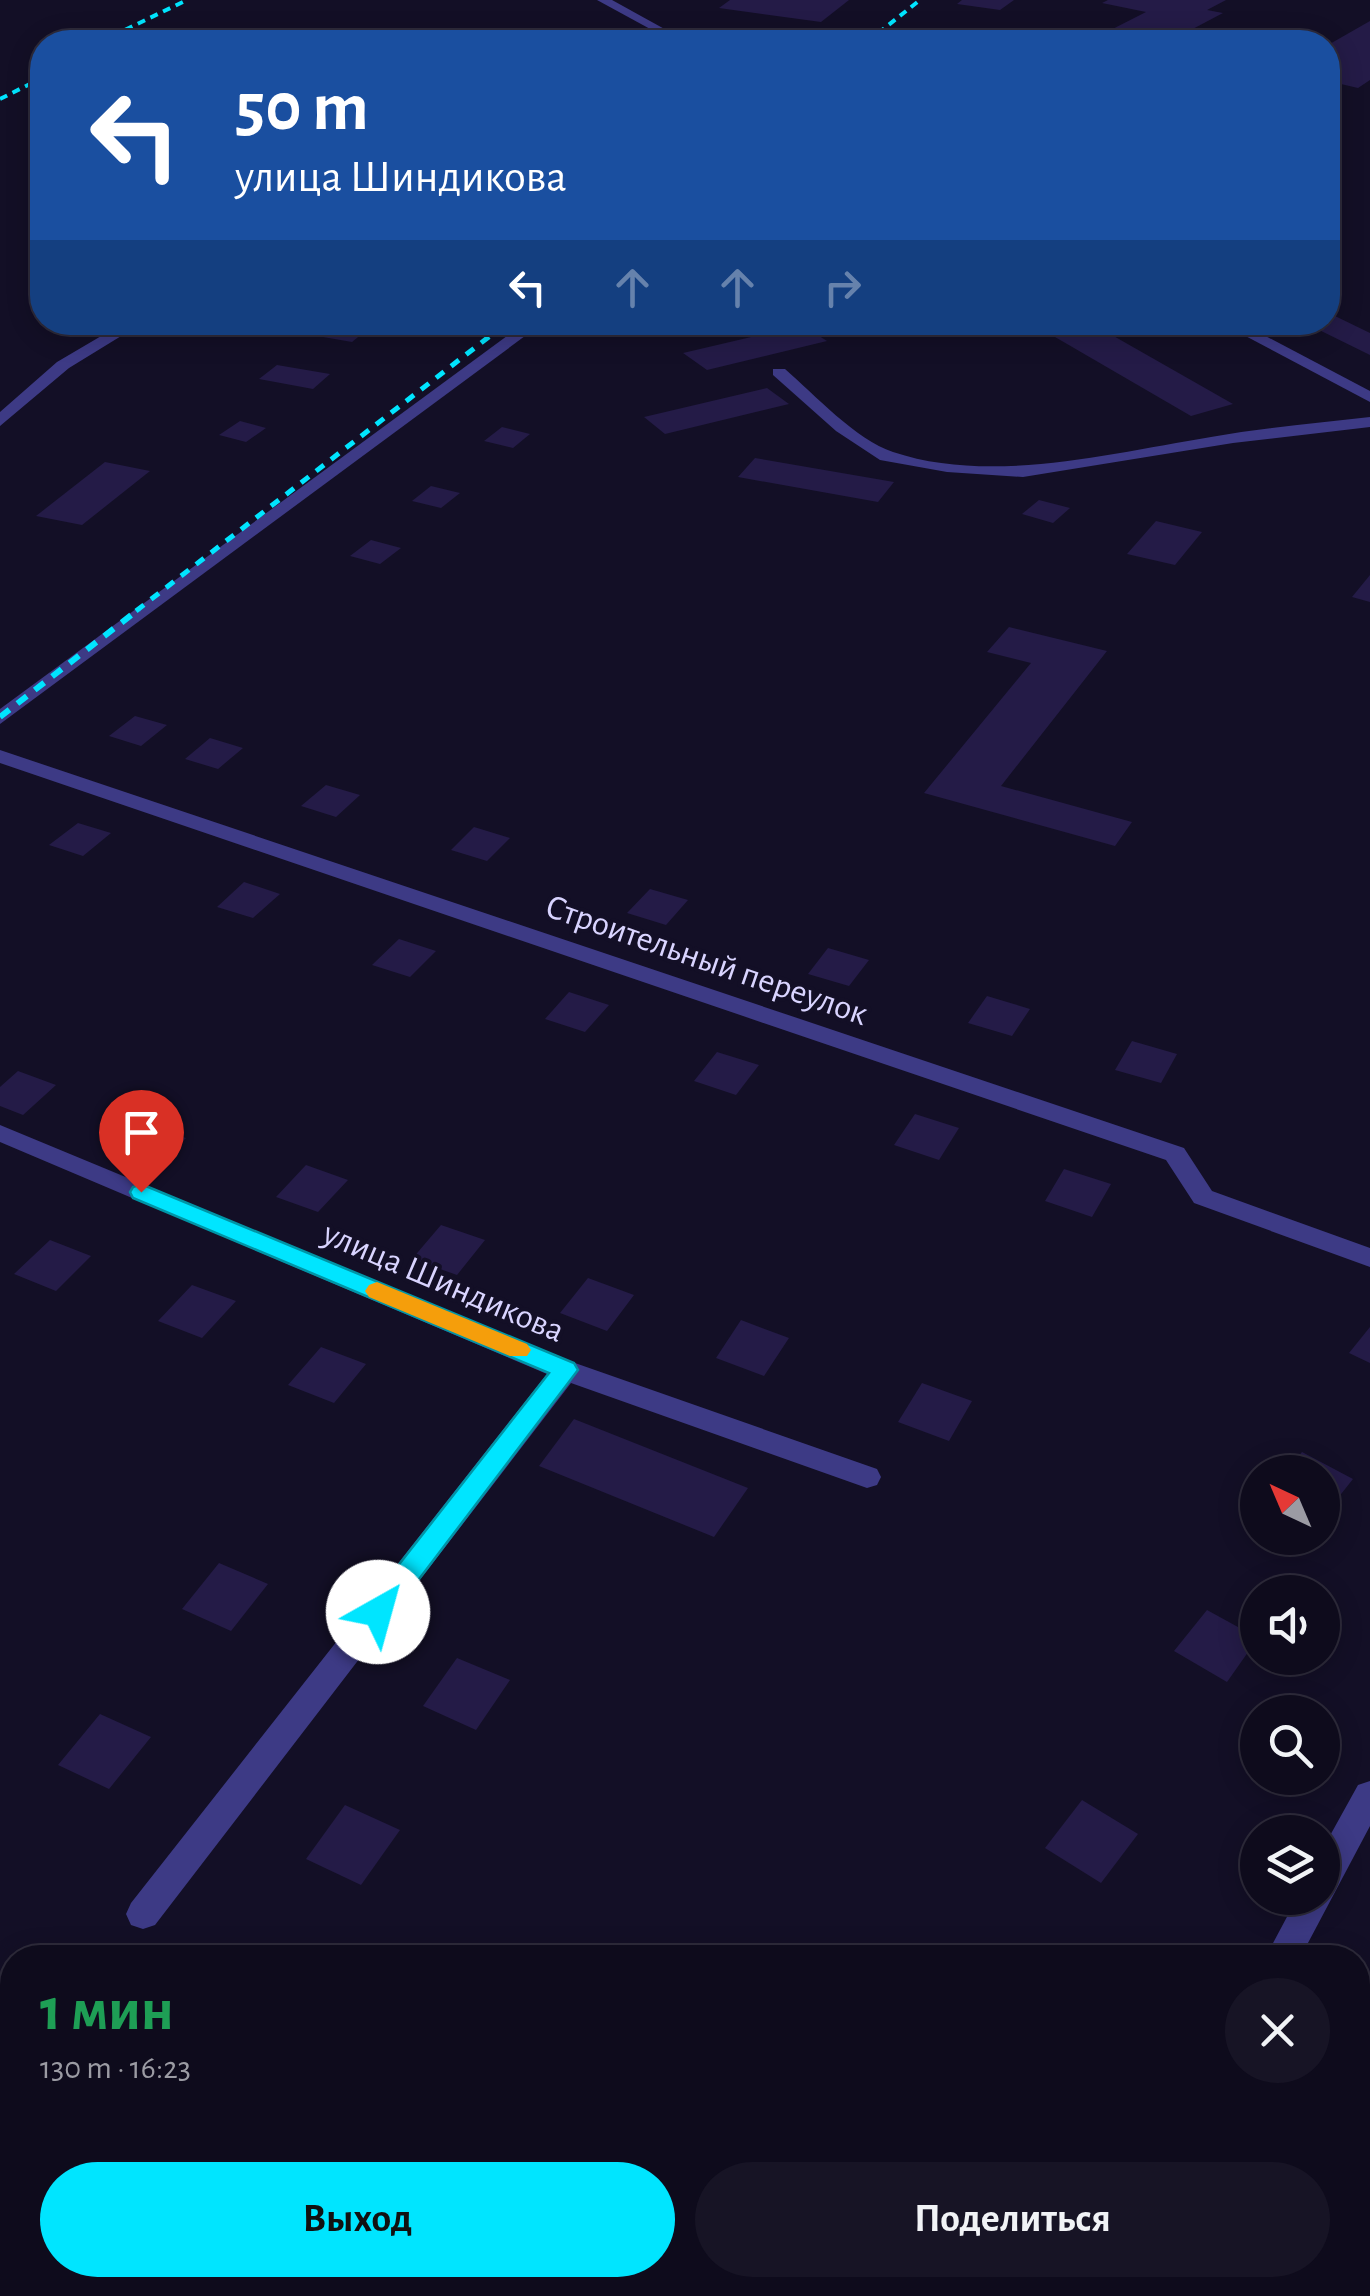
<!DOCTYPE html>
<html lang="ru">
<head>
<meta charset="utf-8">
<style>
	:root { --surface:#0e0b1c; --page:#171425; --text:#f1f3f6; --muted:#9b9ba3; --line:#2e2b3b; --accent:#00e5ff }
	body { margin:0; font-family:"Alegreya Sans",sans-serif; background:var(--page); color:var(--text); height:100vh; display:flex; flex-direction:column; font-size:38px; white-space:nowrap }
	* { box-sizing:border-box; margin:0 }
	p { font-size:32px; color:var(--muted) }
	.icon { flex:none; width:55px; height:55px; fill:none; stroke:currentColor; stroke-width:2; stroke-linecap:round; stroke-linejoin:round }
	.map { position:relative; flex:1; overflow:hidden }
	.sheet { position:absolute; left:0px; top:1945px; width:1370px; height:352px; display:flex; flex-direction:column; background:var(--surface); border-radius:40px 40px 0 0; box-shadow:0 5px 25px #0003,0 0 0 2px var(--line) }
	.sheet>* { flex:none }
	.top-card { position:absolute; left:30px; top:30px; width:1310px; height:305px; border-radius:40px; box-shadow:0 5px 25px #0003,0 0 0 2px var(--line); background:#1a4fa0; color:#fff; overflow:hidden }
	.needle { width:65px; rotate:316deg }
	.tools { position:absolute; left:1240px; top:1455px; display:grid; gap:20px }
	.tools a { display:grid; place-items:center; width:100px; height:100px; border-radius:50%; background:var(--surface); box-shadow:0 5px 25px #0003,0 0 0 2px var(--line); font-size:50px }
	.pin { position:absolute; display:grid; place-items:center; width:85px; height:85px; color:#fff; margin:-102px -42px; border-radius:50% 50% 50% 0; rotate:-45deg; box-shadow:0 0 10px #0007 }
	.pin .icon { rotate:45deg }
	.me { position:absolute; width:110px; margin:-55px; rotate:38deg; stroke-linejoin:round; filter:drop-shadow(0 0 8px #0008) }
	.turn { display:flex; align-items:center; gap:35px; height:210px; padding:0 40px; font-size:45px }
	.turn .icon { width:130px; height:130px; stroke-width:2.5 }
	.turn b { display:block; font-size:70px; line-height:85px }
	.lanes { display:flex; align-items:center; height:95px; padding:0 40px; background:#0003; justify-content:center; gap:50px; direction:ltr }
	.lanes .off { opacity:.35 }
	.round { display:grid; place-items:center; flex:none; width:105px; height:105px; border-radius:52px; background:var(--page) }
	.summary { display:flex; align-items:center; justify-content:space-between; height:170px; padding:0 40px }
	h1 { font-size:60px; font-weight:600; line-height:75px; color:#1e9e55 }
	.primary-button { display:flex; gap:20px; margin-top:auto; padding:20px 40px }
	.primary-button a { flex:1; height:115px; border-radius:60px; background:var(--accent); color:#111; font-size:40px; font-weight:600; line-height:115px; text-align:center }
	.primary-button a+a { background:var(--page); color:var(--text) }
	.map>svg:first-child { display:block }
</style>
</head>
<body>
<div class="map">
<svg width="1370" height="2296" viewBox="0 0 1370 2296">
	<rect width="100%" height="100%" fill="#130f26"/>
	<g fill="#241b47">
		<polygon points="730,0 849,0 821,22 719,8"/>
		<polygon points="962,0 1014,0 1000,10 957,4"/>
		<polygon points="1108,0 1226,0 1207,10 1223,13 1168,42 1087,42 1146,12 1102,3"/>
		<polygon points="1370,21 1370,80 1358,88 1328,81 1328,45"/>
		<polygon points="1335,316 1370,333 1370,355 1307,324 1328,322 1328,318"/>
		<polygon points="313,322 335,322 369,328 352,342 300,333"/>
		<polygon points="1073,322 1089,322 1233,404 1191,416 1043,330"/>
		<polygon points="802,325 827,341 707,370 683,353"/>
		<polygon points="277,365 330,374 313,389 259,379"/>
		<polygon points="767,388 789,404 665,434 644,417"/>
		<polygon points="240,421 266,428 246,442 219,435"/>
		<polygon points="502,427 530,434 513,448 484,441"/>
		<polygon points="755,458 894,482 878,502 738,477"/>
		<polygon points="105,462 150,471 82,525 36,516"/>
		<polygon points="431,486 460,493 441,508 412,501"/>
		<polygon points="1039,500 1070,508 1053,523 1022,514"/>
		<polygon points="1156,521 1202,532 1175,565 1127,554"/>
		<polygon points="371,540 401,548 380,564 350,556"/>
		<polygon points="1370,575 1370,602 1352,597"/>
		<polygon points="1009,627 1107,651 1001,786 1132,822 1115,846 924,793 1031,663 987,652"/>
		<polygon points="135,716 167,725 141,746 109,736"/>
		<polygon points="210,738 243,748 218,769 185,759"/>
		<polygon points="326,785 360,795 336,817 301,806"/>
		<polygon points="78,823 111,833 83,856 49,845"/>
		<polygon points="474,827 510,838 487,861 451,850"/>
		<polygon points="244,882 280,894 253,918 217,907"/>
		<polygon points="650,889 688,900 666,925 627,913"/>
		<polygon points="399,939 436,951 410,977 372,965"/>
		<polygon points="828,948 869,960 849,986 808,974"/>
		<polygon points="569,992 609,1005 585,1032 545,1019"/>
		<polygon points="987,996 1030,1009 1012,1036 968,1023"/>
		<polygon points="1132,1041 1177,1054 1161,1083 1115,1070"/>
		<polygon points="717,1052 759,1065 736,1095 694,1081"/>
		<polygon points="18,1071 56,1085 23,1115 0,1106 0,1087"/>
		<polygon points="915,1114 959,1128 939,1160 894,1145"/>
		<polygon points="146,1124 186,1138 154,1170 113,1155"/>
		<polygon points="306,1165 348,1180 318,1212 276,1197"/>
		<polygon points="1064,1169 1111,1184 1092,1217 1045,1201"/>
		<polygon points="441,1225 485,1240 457,1275 412,1259"/>
		<polygon points="50,1240 91,1256 56,1291 14,1274"/>
		<polygon points="588,1278 634,1295 607,1331 560,1313"/>
		<polygon points="192,1285 236,1301 202,1338 158,1321"/>
		<polygon points="741,1320 789,1338 764,1376 716,1358"/>
		<polygon points="1370,1327 1370,1363 1349,1353"/>
		<polygon points="321,1347 366,1364 334,1403 288,1385"/>
		<polygon points="922,1383 972,1401 949,1441 898,1422"/>
		<polygon points="574,1419 748,1488 714,1537 539,1466"/>
		<polygon points="1302,1452 1353,1479 1322,1518 1322,1472 1286,1472"/>
		<polygon points="219,1563 268,1584 231,1631 182,1609"/>
		<polygon points="1207,1610 1258,1638 1227,1682 1174,1651"/>
		<polygon points="457,1658 510,1680 476,1730 423,1706"/>
		<polygon points="100,1714 151,1737 109,1789 58,1765"/>
		<polygon points="1082,1800 1138,1834 1101,1883 1045,1848"/>
		<polygon points="345,1805 400,1830 361,1885 306,1859"/>
		<polygon points="1358,2186 1370,2192 1370,2273 1358,2267"/>
		<polygon points="34,2285 167,2285 158,2296 25,2296"/>
		<polygon points="794,2285 889,2285 881,2296 786,2296"/>
	</g>
	<g fill="none" stroke-linecap="round" stroke-linejoin="round">
		<g fill="#3d3a85" fill-rule="evenodd">
			<polygon points="597,0 612,0 688,42 674,42"/>
			<polygon points="125,322 144,322 69,368 0,426 0,412 57,362"/>
			<polygon points="526,322 544,322 0,724 0,709"/>
			<polygon points="1219,322 1239,322 1370,391 1370,402"/>
			<path d="M773 369H785C814 394 856 440 893 452 992 485 1111 453 1211 437 1263 428 1317 423 1370 417V427L1233 443 1023 477 947 472 880 460 836 431 773 375Z"/>
			<polygon points="0,750 1184,1148 1212,1191 1370,1248 1370,1267 1194,1203 1166,1160 0,763"/>
			<polygon points="0,1125 575,1363 877,1469 881,1477 877,1485 867,1488 571,1383 155,1925 143,1929 131,1925 126,1914 131,1903 547,1374 0,1142"/>
			<polygon points="1370,1781 1370,1826 1300,1958 1265,1958 1297,1898 1322,1898 1322,1850 1358,1785"/>
			<polygon points="1085,2285 1125,2285 1121,2296 1081,2296"/>
		</g>
		<g stroke="#00e5ff" stroke-width="4" stroke-dasharray="8 6" stroke-linecap="butt">
			<polyline points="100,42 187,0"/>
			<polyline points="867,42 920,0"/>
			<polyline points="0,99 42,78"/>
		</g>
		<polyline stroke="#00e5ff" stroke-width="5" stroke-dasharray="10 9" stroke-linecap="butt" points="136,611 508,322"/>
		<polyline stroke="#00e5ff" stroke-width="6" stroke-dasharray="12 10" stroke-linecap="butt" points="0,717 139,609"/>
	</g>
	<polygon fill="#00e5ff" stroke="#0095a6" stroke-width="2.5" points="141,1184 574,1363 578,1370 388,1620 378,1623 368,1620 364,1612 368,1604 549,1373 133,1198 130,1192 133,1187"/>
	<polygon fill="#f59e0b" points="377,1282 527,1344 531,1350 527,1356 510,1356 369,1297 365,1291 369,1285"/>
	<g text-anchor="middle" stroke-width="8" stroke-linejoin="round" paint-order="stroke">
		<g font-size="35" fill="#d9d4ff" stroke="#130f26">
			<text transform="translate(707 959) rotate(19)" y="12">Строительный переулок</text>
			<text transform="translate(444 1281) rotate(23)" y="12">улица Шиндикова</text>
		</g>
	</g>
</svg>
<div class="tools">
<a><svg class="needle" viewBox="-14 -14 28 28"><path d="M0-13l5 13h-10z" fill="#e53935"/><path d="M0 13l5-13h-10z" fill="#9b9ba3"/></svg></a>
<a><svg class="icon" aria-label="sound" viewBox="0 0 24 24"><path d="M4 9h4l5-4v14l-5-4H4zM17 9q2 3 0 6"/></svg></a>
<a><svg class="icon" aria-label="search" viewBox="0 0 24 24"><circle cx="10" cy="10" r="6"/><path d="M15 15l6 6"/></svg></a>
<a><svg class="icon" aria-label="layers" viewBox="0 0 24 24"><path d="M12 4l9 5-9 5-9-5zM3 14l9 5 9-5"/></svg></a>
</div>
<div class="pin" style="left:141px;top:1192px;background:#d93025"><svg class="icon" aria-label="arrive" viewBox="0 0 24 24"><path d="M6 21V4h12l-3 4 3 4H6"/></svg></div>
<svg class="me" style="left:378px;top:1612px" viewBox="-20 -20 40 40"><circle r="19" fill="#fff"/><path d="M0-13L10 11 0 6-10 11z" fill="#00e5ff"/></svg>
<div class="top-card">
<div class="turn"><svg class="icon" aria-label="left" viewBox="0 0 24 24"><path d="M17 20v-9H6M10 6l-5 5 5 5"/></svg><div><b>50 m</b>улица Шиндикова</div></div>
<div class="lanes"><svg class="icon" aria-label="left" viewBox="0 0 24 24"><path d="M17 20v-9H6M10 6l-5 5 5 5"/></svg><svg class="icon off" aria-label="ahead" viewBox="0 0 24 24"><path d="M12 20V5M6 11l6-6 6 6"/></svg><svg class="icon off" aria-label="ahead" viewBox="0 0 24 24"><path d="M12 20V5M6 11l6-6 6 6"/></svg><svg class="icon off" aria-label="right" viewBox="0 0 24 24"><path d="M7 20v-9h11M14 6l5 5-5 5"/></svg></div>
</div>
<section class="sheet">
<div class="summary"><div><h1>1 мин</h1><p>130 m · 16:23</p></div><a class="round"><svg class="icon" aria-label="close" viewBox="0 0 24 24"><path d="M6 6l12 12M18 6L6 18"/></svg></a></div>
<div class="primary-button"><a>Выход</a><a>Поделиться</a></div>
</section>
</div>
</body>
</html>
